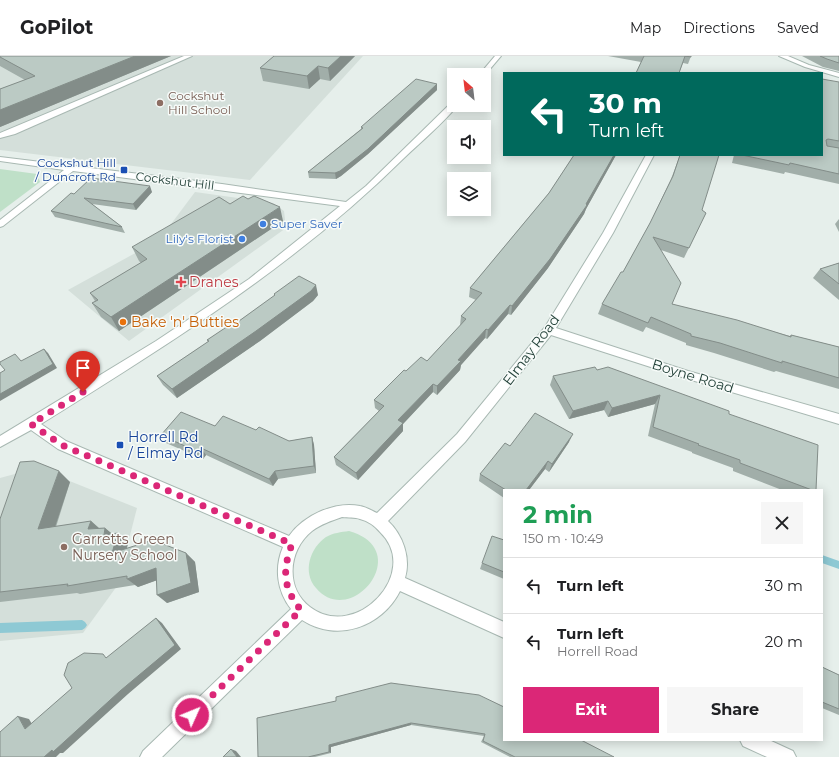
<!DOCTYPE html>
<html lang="en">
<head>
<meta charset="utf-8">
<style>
	:root { --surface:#fff; --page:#f6f6f6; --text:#202124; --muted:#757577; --line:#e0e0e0; --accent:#db2777 }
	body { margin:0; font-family:Montserrat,sans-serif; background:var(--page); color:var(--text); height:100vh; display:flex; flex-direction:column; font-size:15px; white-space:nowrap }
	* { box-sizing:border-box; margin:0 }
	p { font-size:13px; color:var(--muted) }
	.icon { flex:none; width:22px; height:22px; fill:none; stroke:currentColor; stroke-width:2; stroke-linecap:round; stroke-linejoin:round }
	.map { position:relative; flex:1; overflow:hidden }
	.details { position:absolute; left:503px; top:433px; width:320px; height:252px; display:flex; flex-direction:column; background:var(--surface); border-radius:0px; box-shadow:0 2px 10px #0003 }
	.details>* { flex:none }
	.hud { position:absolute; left:503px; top:16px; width:320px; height:84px; border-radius:0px; box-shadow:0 2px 10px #0003; background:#00695c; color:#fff; overflow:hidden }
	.needle { width:26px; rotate:332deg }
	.controls { position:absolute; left:447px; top:12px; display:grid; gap:8px }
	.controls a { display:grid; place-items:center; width:44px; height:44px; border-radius:0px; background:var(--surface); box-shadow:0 2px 10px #0003; font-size:20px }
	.pin { position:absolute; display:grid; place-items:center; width:34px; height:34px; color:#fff; margin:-41px -17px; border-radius:50% 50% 50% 0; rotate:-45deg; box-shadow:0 0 4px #0007 }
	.pin .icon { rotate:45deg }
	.me { position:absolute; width:44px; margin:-22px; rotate:46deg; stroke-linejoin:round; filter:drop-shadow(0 0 3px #0008) }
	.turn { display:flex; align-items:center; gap:14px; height:84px; padding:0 20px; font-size:18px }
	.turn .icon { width:52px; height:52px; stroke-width:2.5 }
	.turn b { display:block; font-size:28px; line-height:34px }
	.round { display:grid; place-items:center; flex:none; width:42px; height:42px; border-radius:0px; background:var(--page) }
	.head { display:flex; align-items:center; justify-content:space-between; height:68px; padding:0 20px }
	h1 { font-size:24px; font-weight:700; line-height:30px; color:#1e9e55 }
	.cta { display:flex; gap:8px; margin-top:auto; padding:8px 20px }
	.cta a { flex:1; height:46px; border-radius:0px; background:var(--accent); color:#fff; font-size:16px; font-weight:700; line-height:46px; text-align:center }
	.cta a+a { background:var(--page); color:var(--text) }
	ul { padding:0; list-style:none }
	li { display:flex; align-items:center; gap:12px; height:56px; padding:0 20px; border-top:1px solid var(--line) }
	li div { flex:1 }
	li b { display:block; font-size:15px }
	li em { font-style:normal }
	header { display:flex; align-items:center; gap:24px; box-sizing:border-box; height:56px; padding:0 20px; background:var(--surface); border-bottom:1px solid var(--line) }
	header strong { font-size:19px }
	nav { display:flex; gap:22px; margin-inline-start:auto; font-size:14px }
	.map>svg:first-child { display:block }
</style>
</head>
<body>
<header>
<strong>GoPilot</strong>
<nav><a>Map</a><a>Directions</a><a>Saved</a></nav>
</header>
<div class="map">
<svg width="839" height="701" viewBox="0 0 839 701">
	<rect width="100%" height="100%" fill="#e6efeb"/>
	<g fill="#d4dfda">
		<polygon points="0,0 363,0 250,124 0,94"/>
		<polygon points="195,136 273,147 284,155 286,172 129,285 68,234 159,184"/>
		<polygon points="37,412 137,452 117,530 83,577 0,585 0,422"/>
	</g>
	<g fill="#bfe0c8">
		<polygon points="0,113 37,118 40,126 0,156"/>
		<path d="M349 475C416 494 351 574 316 532 302 516 310 492 326 481 333 477 341 476 349 475Z"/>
	</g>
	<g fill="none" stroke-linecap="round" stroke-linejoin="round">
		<g fill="#8ec9d4" fill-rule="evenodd">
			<polygon points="822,499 839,505 839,513 822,507"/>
			<polygon points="82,564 85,566 87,569 85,572 82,574 0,577 0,567"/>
		</g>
		<defs>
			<g id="minor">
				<polygon points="184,0 192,0 15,78 0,82 0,77"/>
				<polygon points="495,0 501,0 484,20 484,19 479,19"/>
				<polygon points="779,0 788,0 809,9 839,17 839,21 805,11"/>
				<path d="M451 47H454V49H458C442 68 422 85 404 102 296 209 169 288 41 368L66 385 289 480C304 459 335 445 360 450 366 451 372 455 377 457L457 378 545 271 603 177 646 99H654L613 177 556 272 688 315 839 358V368L688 323 551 279 465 386 388 465C403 479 411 502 405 522L504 566V582L400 535C382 571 337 587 302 564L162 701H140L143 695 291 553C277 535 274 512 283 491L58 393 31 374 0 391V380L156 285 249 223 340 150 73 115 3 170 0 171V164L64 114 0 105V101L222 128 346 146 366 130ZM342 461C348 462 355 461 360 463 368 465 375 470 380 476 422 516 356 586 310 551 285 532 288 494 312 475 321 468 331 465 342 461Z"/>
				<polygon points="740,684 769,684 793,695 796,701 767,701 743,690"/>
			</g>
		</defs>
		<use href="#minor" stroke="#a8b8b2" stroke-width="2"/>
		<use href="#minor" fill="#fff" fill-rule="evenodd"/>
	</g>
	<g fill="#a1aea9">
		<polygon points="0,0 171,0 0,71 0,33 25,24 0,10"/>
		<polygon points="274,0 355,0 330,25 320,23 309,33 263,25 260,12"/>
		<polygon points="608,0 691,0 688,8 683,7 679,17 636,17 641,6"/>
		<polygon points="802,0 839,0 839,15 823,11"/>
		<polygon points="839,26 839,128 785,116 784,118 732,107 734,99 822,99"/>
		<polygon points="437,28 437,34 368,98 341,120 336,123 309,122 308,116 361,73 361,71"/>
		<polygon points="574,99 616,99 586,153 584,158 548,212 511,259 508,258 487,283 485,282 461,309 460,314 437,339 433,336 403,368 403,375 358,424 336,409 334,401 379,355 375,352 374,344 406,315 427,305 460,270 461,260 476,244 469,241 470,232 549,137"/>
		<polygon points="680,99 702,154 706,157 684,202 661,194 672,248 790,280 791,279 839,291 839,333 776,315 774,316 714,297 686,289 686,287 646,271 643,276 598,258 602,248 623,216 650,167 671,123"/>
		<polygon points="152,136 136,154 92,148 122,171 125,177 55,161 51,155 74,138"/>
		<polygon points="230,148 283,165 119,275 101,261 92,247 95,245 90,237 141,207 139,205 132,191"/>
		<polygon points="839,163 839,176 835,168"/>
		<polygon points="839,207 839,244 813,222 820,213"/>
		<polygon points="274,238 318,239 313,245 260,285 177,342 163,329 157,320 208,286 207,284 239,265 275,240"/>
		<polygon points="597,314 729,358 816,434 782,434 733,415 733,412 692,397 692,396 648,380 655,348 608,361 604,354 569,363 550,329 553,320"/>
		<polygon points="215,370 256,374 289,385 312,381 314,389 316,417 278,423 273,430 206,399 203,403 166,387 161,379"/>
		<polygon points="569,386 549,416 545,413 529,434 504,434 504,442 479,425 480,418 510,390"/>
		<polygon points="70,426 56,471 91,465 99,472 105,472 112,478 128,487 127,493 186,497 195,506 199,536 167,547 157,524 138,531 135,529 80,538 77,537 0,546 0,463"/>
		<polygon points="504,484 504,523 480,513 482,507"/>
		<polygon points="822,611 839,619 839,659 822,652"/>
		<polygon points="391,627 504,684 614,701 510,701 481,686 484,680 411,669 331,691 331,697 315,701 258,701 336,645"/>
	</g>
	<g fill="#838d89">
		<polygon points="135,0 171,0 0,71 0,54"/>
		<polygon points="341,0 355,0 330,25 328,12"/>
		<polygon points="318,10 320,23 309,33 307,20"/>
		<polygon points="437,28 437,34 368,98 341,120 336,123 335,117"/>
		<polygon points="614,99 616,99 586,153 584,158 548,212 511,259 512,250 586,148"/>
		<polygon points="150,130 152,136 136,154 133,148"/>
		<polygon points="280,151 283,165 119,275 111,261"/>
		<polygon points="316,229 318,239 313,245 260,285 177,342 172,333"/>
		<polygon points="510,249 508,258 487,283 488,274"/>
		<polygon points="486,273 485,282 461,309 460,314 437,339 437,330 458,304"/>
		<polygon points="44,293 48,297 57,312 0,345 0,338"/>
		<polygon points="433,328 433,336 403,368 403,375 358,424 356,417 398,364"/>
		<polygon points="660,339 655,348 608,361 612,352"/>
		<polygon points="608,345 604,354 569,363 573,355"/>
		<polygon points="573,378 569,386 549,416 552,408"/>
		<polygon points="312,381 314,389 316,417 314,410"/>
		<polygon points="201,392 206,399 203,403 198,396"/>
		<polygon points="548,405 545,413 529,434 526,434"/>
		<polygon points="59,415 70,426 51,483 38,473"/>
		<polygon points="275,415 278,423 273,430 269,423"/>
		<polygon points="91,465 102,475 88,473"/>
		<polygon points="105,472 116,481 118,477 128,487 123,506 112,497 104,479"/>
		<polygon points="186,497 195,506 199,536 167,547 157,539"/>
		<polygon points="156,512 166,521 138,531 127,523"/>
		<polygon points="156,562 162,567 181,593 128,638 63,697 60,697 56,701 44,701"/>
		<polygon points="18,660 29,663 36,675 25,673"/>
		<polygon points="411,667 411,669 331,691 331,697 329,696 329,689"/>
		<polygon points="231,693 236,695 241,701 237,701"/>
	</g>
	<g fill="#bbcac4" stroke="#838d89">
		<polygon points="0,0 135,0 0,54 0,33 35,20 0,1"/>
		<polygon points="274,0 341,0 328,12 318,10 307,20 260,12"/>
		<polygon points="644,0 691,0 691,1 685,0 679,17 636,17"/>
		<polygon points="820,0 839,0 839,7 827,3"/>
		<polygon points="416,23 437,28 368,93 340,115 335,117 308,116 363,72 361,71"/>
		<polygon points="822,23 839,26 839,85 828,83 826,84 827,90 839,92 839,118 790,107 789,109 742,99 822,99"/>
		<polygon points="574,99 614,99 586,148 587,149 550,203 512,250 510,249 488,274 486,273 458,304 461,305 437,330 433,328 398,364 403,367 356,417 334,401 384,350 374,344 404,314 406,315 421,301 427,305 466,263 461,260 482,237 470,232 549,137"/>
		<polygon points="680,99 719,99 702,154 706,157 689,192 653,181 681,227 672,248 737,264 791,281 791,279 839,291 839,322 782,305 782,307 720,287 691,280 691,278 651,261 648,267 602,248 621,216 623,216 650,167 673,120"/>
		<polygon points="91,122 150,130 133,148 84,142 122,171 51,155 71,137 74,138"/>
		<polygon points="243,140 248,143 254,140 280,151 111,261 92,247 98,244 90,237 147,203 132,191 219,141 230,148"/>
		<polygon points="839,207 839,228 820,213"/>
		<polygon points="299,220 316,229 311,235 256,275 172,333 157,320 209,285 207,284 237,264 239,265 275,239 274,238"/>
		<polygon points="44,293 53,308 0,338 0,317 5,314 0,308 0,306 15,298 21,305"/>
		<polygon points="595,311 597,314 608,311 729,355 729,358 818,389 816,434 812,434 740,407 740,404 698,389 699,388 653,371 660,339 612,352 608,345 573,355 553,320"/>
		<polygon points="181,356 215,370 223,360 256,374 259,371 289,385 312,381 314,410 275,415 269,423 201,392 198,396 161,379"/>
		<polygon points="535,357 573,378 552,408 548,405 526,434 506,434 480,418 505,387 510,390"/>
		<polygon points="34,405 59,415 38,473 91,465 88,473 105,472 104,479 118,477 112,497 153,484 186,497 191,527 157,539 156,512 127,523 127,520 67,530 68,528 0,536 0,463 20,406"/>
		<polygon points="492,480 504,484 504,516 482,507"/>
		<polygon points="156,562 175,589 120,635 53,696 52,694 44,701 0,701 0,676 18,660 25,673 72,632 64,619 68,607 84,597 103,598 106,602"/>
		<polygon points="822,611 839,619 839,653 822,646"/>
		<polygon points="391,627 479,639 504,651 504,684 581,684 614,701 515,701 483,685 485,678 411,667 329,689 329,696 308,701 258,701 257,662 336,645 336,641"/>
		<polygon points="231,693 237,701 223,701"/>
	</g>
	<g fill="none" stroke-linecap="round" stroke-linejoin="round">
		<path stroke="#db2777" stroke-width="7" stroke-dasharray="0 12.6" d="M83 336 31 368 62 389 292 488C282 515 283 532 301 554L192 659"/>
	</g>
	<g fill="#8d6e63" stroke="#f7fbf9" stroke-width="1.5">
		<circle cx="160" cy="47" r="4"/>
		<circle cx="64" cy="491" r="4"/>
	</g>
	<g fill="#1a4fb4" stroke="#f7fbf9" stroke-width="1.5">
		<rect x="120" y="110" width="8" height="8" rx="2"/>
		<rect x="116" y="385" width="8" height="8" rx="2"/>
	</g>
	<g fill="#3f7fe0" stroke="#f7fbf9" stroke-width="1.5">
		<circle cx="263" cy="168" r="4"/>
		<circle cx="242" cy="183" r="4"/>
	</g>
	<path fill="#e0444e" stroke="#f7fbf9" stroke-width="1.5" d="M179 220h4v4h4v4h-4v4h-4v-4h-4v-4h4z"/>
	<circle fill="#e8710a" stroke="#f7fbf9" stroke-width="1.5" cx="123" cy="266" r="4"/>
	<g text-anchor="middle" stroke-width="3" stroke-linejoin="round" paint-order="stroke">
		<g font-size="12" fill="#785e54" stroke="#f7fbf9" text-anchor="start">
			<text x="168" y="44">Cockshut<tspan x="168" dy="14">Hill School</tspan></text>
		</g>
		<g font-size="12" fill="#164399" stroke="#f7fbf9" text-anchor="end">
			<text x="116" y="111">Cockshut Hill<tspan x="116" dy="14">/ Duncroft Rd</tspan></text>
		</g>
		<g font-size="12" fill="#24423a" stroke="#f7fbf9">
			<text transform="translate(175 125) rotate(7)" y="4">Cockshut Hill</text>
		</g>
		<g font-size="12" fill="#366cbe" stroke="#f7fbf9" text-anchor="start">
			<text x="271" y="172">Super Saver</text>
			<text x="234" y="187" text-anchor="end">Lily's Florist</text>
		</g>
		<g font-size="14" fill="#be3a42" stroke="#f7fbf9" text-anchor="start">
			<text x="189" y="231">Dranes</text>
		</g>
		<g font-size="14" fill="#c56008" stroke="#f7fbf9" text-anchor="start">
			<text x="131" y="271">Bake 'n' Butties</text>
		</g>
		<g font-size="14" fill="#24423a" stroke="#f7fbf9">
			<text transform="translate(531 294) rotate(-53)" y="5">Elmay Road</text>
			<text transform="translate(693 320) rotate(17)" y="5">Boyne Road</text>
		</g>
		<g font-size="14" fill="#164399" stroke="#f7fbf9" text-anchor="start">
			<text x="128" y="386">Horrell Rd<tspan x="128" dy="16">/ Elmay Rd</tspan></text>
		</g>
		<g font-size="14" fill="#785e54" stroke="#f7fbf9" text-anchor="start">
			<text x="72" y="488">Garretts Green<tspan x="72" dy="16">Nursery School</tspan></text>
		</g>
	</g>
</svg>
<div class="controls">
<a><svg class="needle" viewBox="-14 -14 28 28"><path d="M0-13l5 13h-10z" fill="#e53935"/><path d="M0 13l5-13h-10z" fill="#757577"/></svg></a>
<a><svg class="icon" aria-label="sound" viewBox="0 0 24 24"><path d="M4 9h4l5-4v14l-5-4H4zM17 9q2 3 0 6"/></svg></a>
<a><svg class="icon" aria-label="layers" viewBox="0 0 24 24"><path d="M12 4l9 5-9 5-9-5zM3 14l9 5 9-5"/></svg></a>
</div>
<div class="pin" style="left:83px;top:336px;background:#d93025"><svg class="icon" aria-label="arrive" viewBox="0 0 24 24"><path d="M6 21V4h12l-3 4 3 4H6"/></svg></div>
<svg class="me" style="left:192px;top:659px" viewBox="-20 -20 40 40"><circle r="17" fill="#db2777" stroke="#fff" stroke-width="3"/><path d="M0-11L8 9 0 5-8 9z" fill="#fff"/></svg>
<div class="hud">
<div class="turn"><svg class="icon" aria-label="left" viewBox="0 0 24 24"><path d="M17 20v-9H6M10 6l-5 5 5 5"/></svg><div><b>30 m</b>Turn left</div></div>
</div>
<section class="details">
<div class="head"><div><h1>2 min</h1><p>150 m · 10:49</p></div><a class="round"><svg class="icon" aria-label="close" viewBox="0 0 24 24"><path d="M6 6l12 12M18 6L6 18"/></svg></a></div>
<ul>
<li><svg class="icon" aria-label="left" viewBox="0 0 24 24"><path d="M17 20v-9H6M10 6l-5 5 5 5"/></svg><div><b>Turn left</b></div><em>30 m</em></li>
<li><svg class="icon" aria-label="left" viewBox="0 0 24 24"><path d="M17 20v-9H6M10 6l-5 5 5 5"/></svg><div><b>Turn left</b><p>Horrell Road</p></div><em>20 m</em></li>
</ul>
<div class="cta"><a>Exit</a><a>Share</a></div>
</section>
</div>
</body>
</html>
